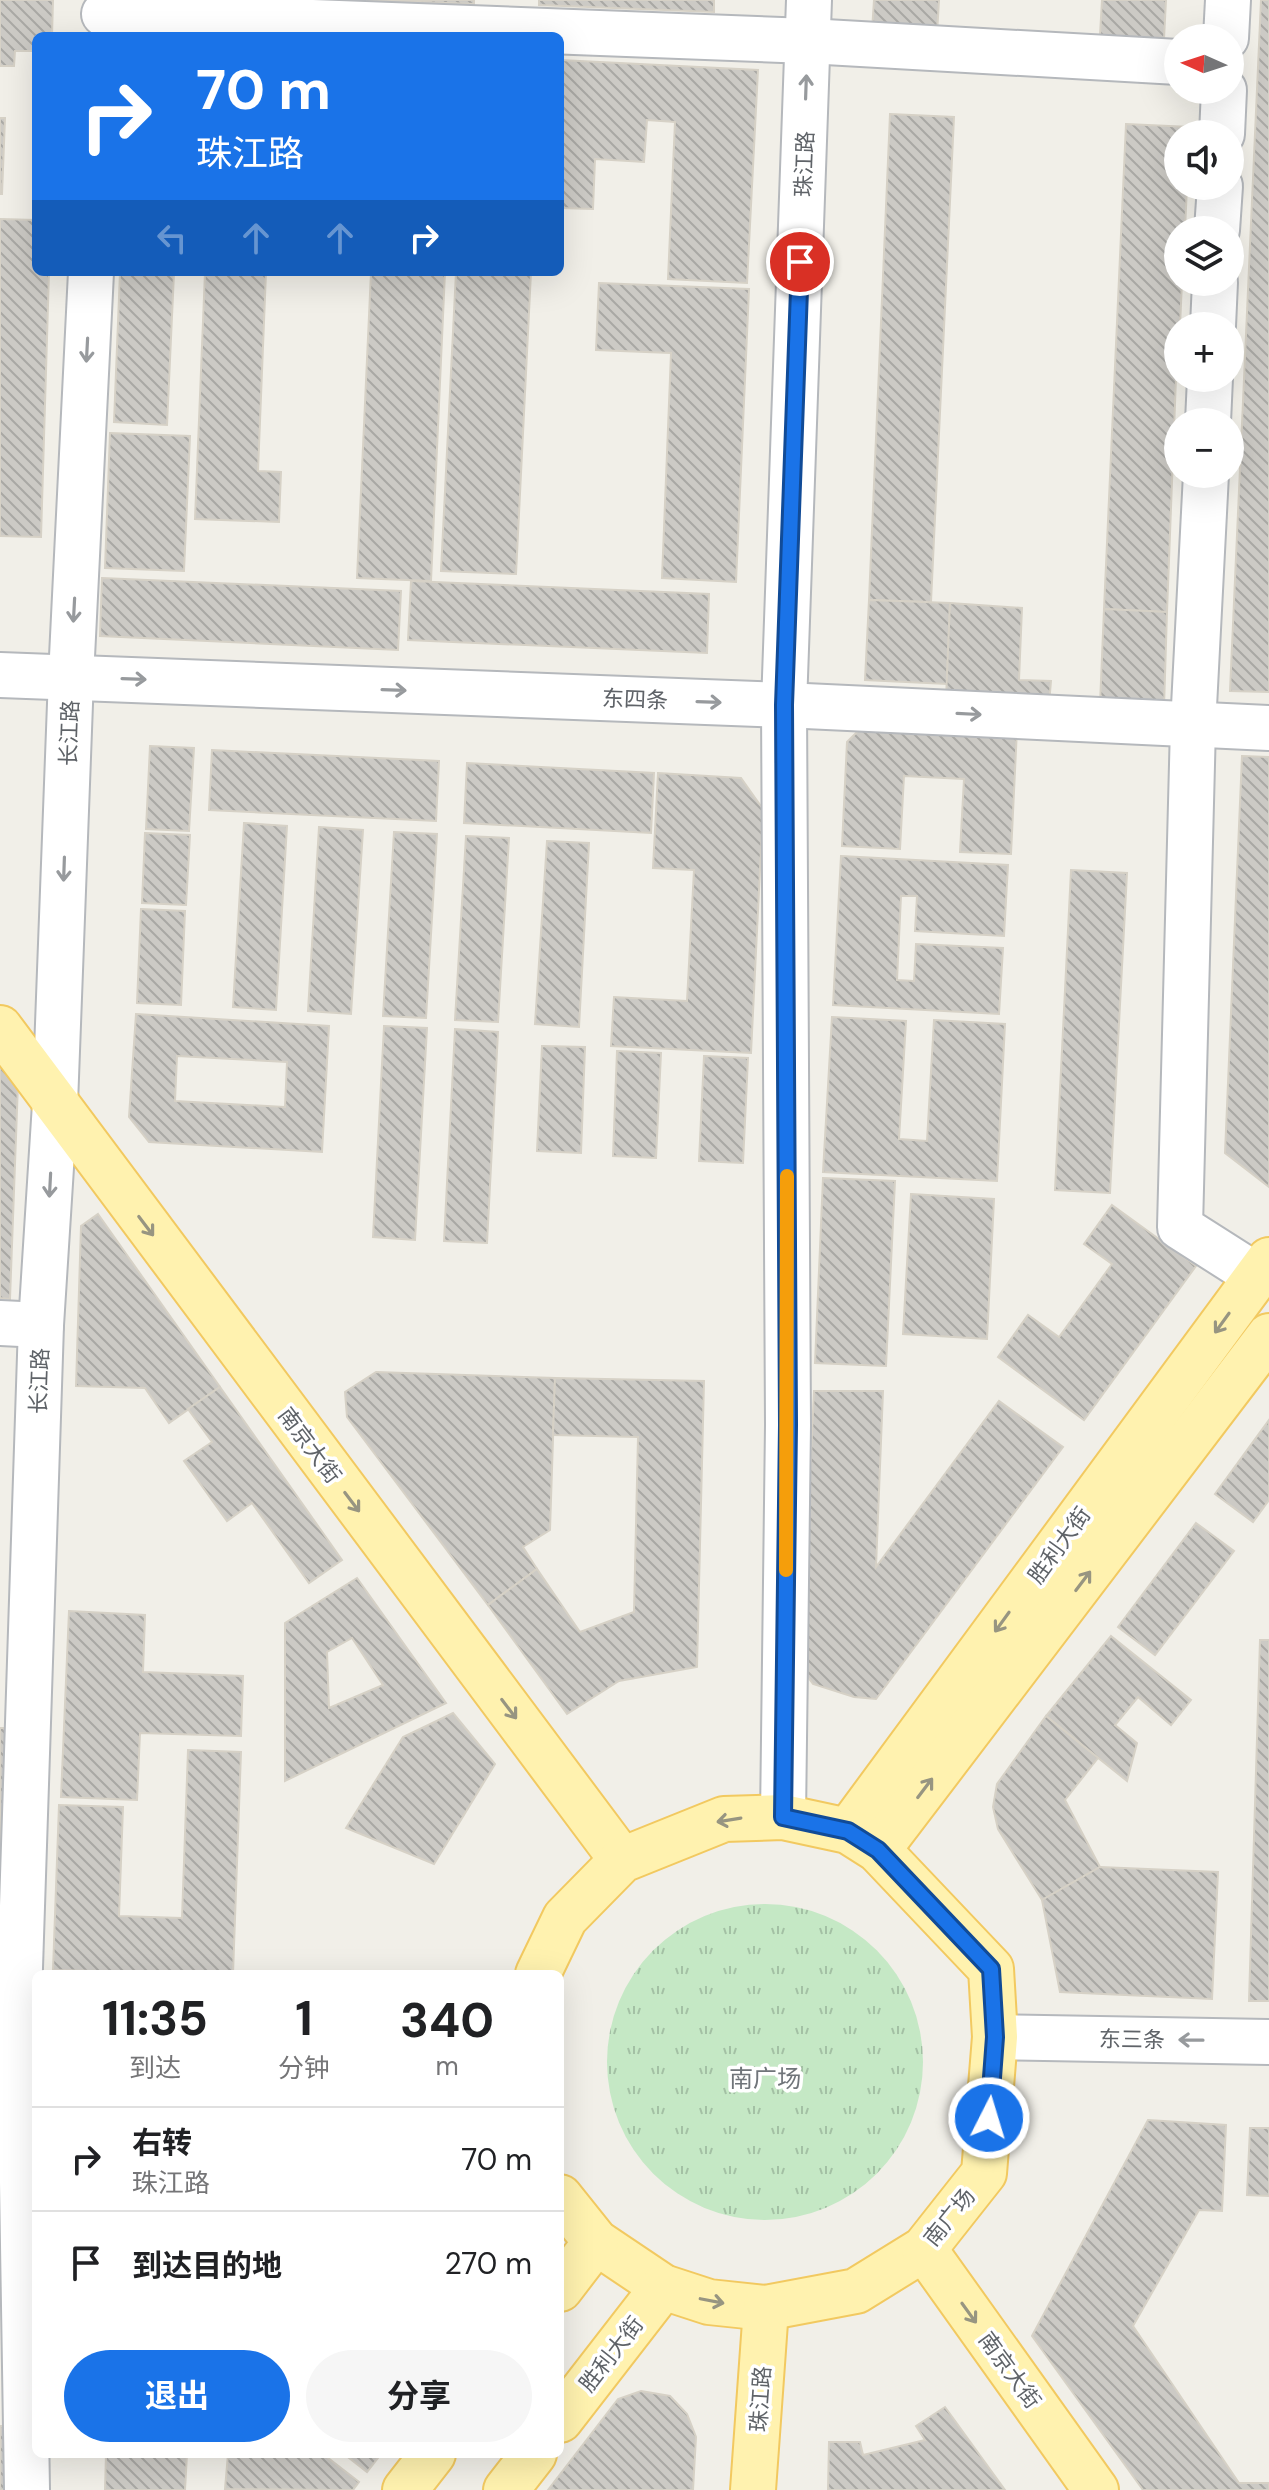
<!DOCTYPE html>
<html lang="zh">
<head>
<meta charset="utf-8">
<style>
	:root { --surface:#fff; --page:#f6f6f6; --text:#202124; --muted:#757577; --line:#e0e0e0; --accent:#1a73e8 }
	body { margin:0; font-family:"DM Sans","Noto Sans SC",sans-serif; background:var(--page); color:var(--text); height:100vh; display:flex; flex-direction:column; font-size:30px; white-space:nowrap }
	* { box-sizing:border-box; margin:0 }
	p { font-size:26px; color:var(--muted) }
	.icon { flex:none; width:44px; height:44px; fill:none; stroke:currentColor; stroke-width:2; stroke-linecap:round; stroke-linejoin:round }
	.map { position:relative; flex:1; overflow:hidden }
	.drawer { position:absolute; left:32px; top:1970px; width:532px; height:488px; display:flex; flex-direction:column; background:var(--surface); border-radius:12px; box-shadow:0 8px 32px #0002 }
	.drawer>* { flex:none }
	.top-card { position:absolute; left:32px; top:32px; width:532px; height:244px; border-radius:12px; box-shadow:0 8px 32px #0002; background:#1a73e8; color:#fff; overflow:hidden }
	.needle { width:52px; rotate:273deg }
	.buttons { position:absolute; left:1164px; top:24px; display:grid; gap:16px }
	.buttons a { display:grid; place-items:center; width:80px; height:80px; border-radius:50%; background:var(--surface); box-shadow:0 8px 32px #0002; font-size:40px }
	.pin { position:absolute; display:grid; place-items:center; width:68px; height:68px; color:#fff; margin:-34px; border:4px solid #fff; border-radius:50%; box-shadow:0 2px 8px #0007 }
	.me { position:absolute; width:88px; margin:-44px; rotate:5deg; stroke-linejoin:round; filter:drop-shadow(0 0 6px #0008) }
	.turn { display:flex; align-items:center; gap:28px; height:168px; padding:0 32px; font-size:36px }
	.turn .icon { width:104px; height:104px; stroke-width:2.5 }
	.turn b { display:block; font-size:56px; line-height:68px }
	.lanes { display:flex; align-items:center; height:76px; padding:0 32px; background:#0003; justify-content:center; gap:40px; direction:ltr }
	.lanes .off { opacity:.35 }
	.eta { display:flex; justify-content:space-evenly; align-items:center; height:136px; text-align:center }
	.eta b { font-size:48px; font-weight:700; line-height:56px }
	.action { display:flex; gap:16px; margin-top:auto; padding:16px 32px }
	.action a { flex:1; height:92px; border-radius:48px; background:var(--accent); color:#fff; font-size:32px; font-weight:700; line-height:92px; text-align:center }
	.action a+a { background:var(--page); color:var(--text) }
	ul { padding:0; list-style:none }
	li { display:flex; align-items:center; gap:24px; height:104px; padding:0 32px; border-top:2px solid var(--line) }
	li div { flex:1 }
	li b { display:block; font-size:30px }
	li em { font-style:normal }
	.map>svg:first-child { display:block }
</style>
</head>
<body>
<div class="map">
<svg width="1269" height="2490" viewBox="0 0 1269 2490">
	<defs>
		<pattern id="grass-tufts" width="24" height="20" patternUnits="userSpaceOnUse" patternTransform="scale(2)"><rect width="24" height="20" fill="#c5e8c5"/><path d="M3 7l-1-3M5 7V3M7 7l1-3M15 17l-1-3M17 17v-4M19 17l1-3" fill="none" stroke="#a3c0a4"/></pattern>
		<pattern id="building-back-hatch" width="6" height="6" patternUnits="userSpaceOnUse" patternTransform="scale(2)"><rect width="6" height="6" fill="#cccac5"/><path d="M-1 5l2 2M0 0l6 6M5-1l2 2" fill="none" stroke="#a9a8a4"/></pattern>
	</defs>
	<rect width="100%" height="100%" fill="#f1efe8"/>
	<circle fill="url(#grass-tufts)" cx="765" cy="2062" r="158"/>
	<g fill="url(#building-back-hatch)" stroke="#d6d1c6" stroke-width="2" fill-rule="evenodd">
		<polygon points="0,0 53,0 52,36 36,36 36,51 15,51 14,66 0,66"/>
		<polygon points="367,0 474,0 474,4"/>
		<polygon points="539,0 714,0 714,12 539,5"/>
		<polygon points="874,0 939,0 937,34 872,31"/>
		<polygon points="1102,0 1166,0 1164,39 1100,35"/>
		<polygon points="1261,0 1269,0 1269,692 1230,691"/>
		<polygon points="560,60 758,70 747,283 668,279 675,122 647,120 644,162 595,159 593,209 560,208"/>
		<polygon points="890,114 954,117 931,602 869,600"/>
		<polygon points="0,118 5,118 2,194 0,194"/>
		<polygon points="1126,124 1190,127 1189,134 1178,134 1178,186 1187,186 1185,230 1178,230 1178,282 1182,282 1180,326 1178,326 1167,612 1104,609"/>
		<polygon points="0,219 36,220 36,272 49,272 41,537 0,536"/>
		<polygon points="120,272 174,273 167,425 114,422"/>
		<polygon points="205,272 266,272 258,471 281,472 279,522 195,519"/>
		<polygon points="371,272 445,272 431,581 357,578"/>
		<polygon points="456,272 531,272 516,574 441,571"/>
		<polygon points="599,283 749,289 736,582 662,578 671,353 596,350"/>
		<polygon points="110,433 190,436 184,571 105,568"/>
		<polygon points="102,578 401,591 398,650 100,636"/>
		<polygon points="411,581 709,594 707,653 408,640"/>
		<polygon points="869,600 950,603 947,684 865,680"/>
		<polygon points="950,603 1022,608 1019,680 1051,681 1049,704 946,699"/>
		<polygon points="1104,609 1167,612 1164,707 1100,704"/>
		<polygon points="867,722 1017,729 1011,854 960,852 964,779 904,776 900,849 842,846 847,742"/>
		<polygon points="150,746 194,748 189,831 146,829"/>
		<polygon points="212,750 439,761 436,821 209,810"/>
		<polygon points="1242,756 1269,757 1269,1187 1225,1153"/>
		<polygon points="467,763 654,773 651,833 464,823"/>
		<polygon points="658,773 741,778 763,809 751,1053 611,1046 614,997 687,1001 694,870 653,868"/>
		<polygon points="244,823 287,826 276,1010 233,1007"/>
		<polygon points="319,827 363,830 351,1014 308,1011"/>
		<polygon points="394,832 437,834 426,1018 383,1016"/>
		<polygon points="145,833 190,835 186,905 142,903"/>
		<polygon points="466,836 509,838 498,1022 455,1020"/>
		<polygon points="547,841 589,843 579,1027 535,1024"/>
		<polygon points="841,856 1008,865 1004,936 915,931 917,896 901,896 897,980 914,981 916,944 1003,948 999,1014 833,1005"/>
		<polygon points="1071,870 1127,873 1110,1193 1055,1190"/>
		<polygon points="141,909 185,911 181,1005 137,1003"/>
		<path d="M136 1014 329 1026 322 1152 149 1142 129 1117ZM177 1056 287 1062 285 1107 175 1101Z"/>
		<polygon points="832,1017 906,1021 899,1139 927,1141 934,1020 1005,1024 997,1181 823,1172"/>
		<polygon points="384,1026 427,1028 415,1240 373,1237"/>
		<polygon points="455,1029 498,1032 487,1243 444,1241"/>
		<polygon points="542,1046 585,1047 581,1153 537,1151"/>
		<polygon points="617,1051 661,1053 656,1158 613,1156"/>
		<polygon points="704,1056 748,1058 743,1163 699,1161"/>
		<polygon points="0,1058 18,1083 10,1299 0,1298"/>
		<polygon points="823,1178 895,1181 886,1366 815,1363"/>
		<polygon points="911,1194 994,1199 987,1339 903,1334"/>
		<polygon points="1112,1205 1196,1266 1084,1420 998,1357 1028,1315 1059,1337 1112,1264 1084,1244"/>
		<polygon points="98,1214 220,1387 169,1423 145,1388 76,1386 81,1226"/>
		<polygon points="376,1372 555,1378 550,1530 523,1547 537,1569 488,1605 347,1417 345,1392"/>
		<polygon points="555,1378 704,1381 697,1667 619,1681 567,1714 488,1605 537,1569 580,1632 634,1612 638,1437 553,1435"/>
		<polygon points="220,1387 342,1560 309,1583 252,1503 227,1521 184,1461 212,1442 188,1409"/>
		<polygon points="814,1391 883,1391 876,1567 999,1401 1063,1447 876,1699 854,1697 813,1684 801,1668"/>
		<polygon points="1269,1420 1269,1500 1253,1522 1215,1494"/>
		<polygon points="1196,1523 1234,1551 1155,1655 1118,1627"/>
		<path d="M357 1578 446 1703 285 1781V1623ZM352 1638 383 1685 329 1708 327 1652Z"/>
		<polygon points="69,1611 145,1615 143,1672 243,1676 241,1736 140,1733 137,1800 61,1797"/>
		<polygon points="1111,1636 1191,1700 1171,1725 1138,1697 1115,1725 1137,1743 1127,1781 1046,1716"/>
		<polygon points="1260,1640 1269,1640 1269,2001 1249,2001"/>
		<polygon points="453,1713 495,1764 434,1864 346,1828 403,1737"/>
		<polygon points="1046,1716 1098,1758 1065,1800 1100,1867 1042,1900 998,1829 993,1807 997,1784"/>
		<polygon points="0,1728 7,1728 0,1942"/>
		<polygon points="188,1750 241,1752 233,1974 53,1970 59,1805 123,1807 119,1916 182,1918"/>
		<polygon points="1100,1867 1218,1872 1212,1999 1060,1992 1042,1900"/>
		<polygon points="1148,2120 1226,2125 1222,2211 1199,2210 1133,2326 1239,2483 1269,2483 1269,2490 1143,2490 1032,2336"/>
		<polygon points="1250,2128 1269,2128 1269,2196 1247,2195"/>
		<polygon points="641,2391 670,2396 687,2414 696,2437 693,2490 548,2490 618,2399"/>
		<polygon points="945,2407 1005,2490 828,2490 829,2442 860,2442 863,2455 925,2440 916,2426"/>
		<polygon points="0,2426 10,2426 7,2490 0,2490"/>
		<polygon points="106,2454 187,2454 185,2490 105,2490"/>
		<polygon points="228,2454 323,2454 359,2482 353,2490 225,2489"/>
		<polygon points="344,2454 381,2454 367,2472"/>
	</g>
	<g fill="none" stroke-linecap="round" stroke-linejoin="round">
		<defs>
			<g id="minor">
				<polyline points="104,14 808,41 1178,62"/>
				<polyline points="1226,38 1228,0"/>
				<polyline points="1222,134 1224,90"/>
				<polyline points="1217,230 1220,186"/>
				<polyline points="1213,326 1215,282"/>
				<polyline points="1208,422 1210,378"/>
				<polyline points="1206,474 1193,726 1180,1227 1257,1276"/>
				<polyline points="0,675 784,705 1269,728"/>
				<polyline points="0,1323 41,1325"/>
				<polyline points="783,1817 788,1425 784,705 809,0"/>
				<polyline points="995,2037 1269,2042"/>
				<polyline points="27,2490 19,1998 41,1325 55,1104 71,677 91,272"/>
			</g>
			<g id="major">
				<polyline points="0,1028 622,1860"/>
				<polyline points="848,1831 1269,1260"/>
				<polyline points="878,1850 1269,1336"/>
				<polyline points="538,1974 565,1918 622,1860 724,1819 783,1817 848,1831 878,1850 991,1969 995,2037 984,2173 924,2249 856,2291 766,2308 709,2302 663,2287 596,2242 560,2197"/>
				<polyline points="924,2249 1096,2490"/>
				<polyline points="560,2289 596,2242"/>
				<polyline points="560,2420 663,2287"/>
				<polyline points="405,2490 433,2454"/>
				<polyline points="506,2490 534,2454"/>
				<polyline points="753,2490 766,2308"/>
			</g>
		</defs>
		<use href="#minor" stroke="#b5b8bc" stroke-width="48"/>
		<use href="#major" stroke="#f2c960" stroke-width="48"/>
		<use href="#minor" stroke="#fff" stroke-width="44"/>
		<use href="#major" stroke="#fff2af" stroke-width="44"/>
	</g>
	<defs><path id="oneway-shaft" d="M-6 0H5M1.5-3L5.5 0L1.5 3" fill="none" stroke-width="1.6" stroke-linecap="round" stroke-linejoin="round" transform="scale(2)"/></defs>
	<g stroke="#979a9d">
		<use href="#oneway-shaft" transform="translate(806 87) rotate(-88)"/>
		<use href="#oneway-shaft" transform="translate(87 350) rotate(93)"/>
		<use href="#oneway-shaft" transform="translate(74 610) rotate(93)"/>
		<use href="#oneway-shaft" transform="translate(134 679) rotate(2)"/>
		<use href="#oneway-shaft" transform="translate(394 690) rotate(2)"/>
		<use href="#oneway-shaft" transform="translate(709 702) rotate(2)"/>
		<use href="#oneway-shaft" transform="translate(969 714) rotate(3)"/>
		<use href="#oneway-shaft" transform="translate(64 869) rotate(92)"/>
		<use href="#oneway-shaft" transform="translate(50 1185) rotate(93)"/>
		<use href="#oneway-shaft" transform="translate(1191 2040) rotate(-179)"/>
	</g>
	<g stroke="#979581">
		<use href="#oneway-shaft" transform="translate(146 1226) rotate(53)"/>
		<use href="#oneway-shaft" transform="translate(1222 1323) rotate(126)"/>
		<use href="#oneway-shaft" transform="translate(352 1502) rotate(53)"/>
		<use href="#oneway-shaft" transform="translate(1083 1581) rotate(-53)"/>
		<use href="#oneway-shaft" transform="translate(1002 1622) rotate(126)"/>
		<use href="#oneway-shaft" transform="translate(509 1709) rotate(53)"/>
		<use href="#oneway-shaft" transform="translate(925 1788) rotate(-53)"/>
		<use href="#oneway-shaft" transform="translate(729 1820) rotate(171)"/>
		<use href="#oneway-shaft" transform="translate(712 2301) rotate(11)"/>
		<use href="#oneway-shaft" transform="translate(969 2313) rotate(54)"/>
	</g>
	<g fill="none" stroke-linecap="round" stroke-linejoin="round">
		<defs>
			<polyline id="route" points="800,262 784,705 788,1425 783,1817 848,1831 878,1850 991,1969 995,2037 989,2118"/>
		</defs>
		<use href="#route" stroke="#114b97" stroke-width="20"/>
		<use href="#route" stroke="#1a73e8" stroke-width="14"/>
		<polyline stroke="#f59e0b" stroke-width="14" points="786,1570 787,1176"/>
	</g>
	<g text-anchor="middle" stroke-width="7" stroke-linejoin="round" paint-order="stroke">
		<g font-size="22" fill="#5f6368" stroke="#fff">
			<text transform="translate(804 164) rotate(-88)" y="8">珠江路</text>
			<text transform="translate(635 699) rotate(2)" y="8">东四条</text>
			<text transform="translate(69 733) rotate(-88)" y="8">长江路</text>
			<text transform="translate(39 1381) rotate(-88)" y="8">长江路</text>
			<text transform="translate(310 1445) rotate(53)" y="8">南京大街</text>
			<text transform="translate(1059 1545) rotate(-54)" y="8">胜利大街</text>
			<text transform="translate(1132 2039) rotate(1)" y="8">东三条</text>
			<text transform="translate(949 2217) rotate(-51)" y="8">南广场</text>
			<text transform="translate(611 2354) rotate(-52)" y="8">胜利大街</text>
			<text transform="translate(1010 2370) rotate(54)" y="8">南京大街</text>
			<text transform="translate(760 2399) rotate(-86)" y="8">珠江路</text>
		</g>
		<g font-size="24" fill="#70757a" stroke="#fff">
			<text x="765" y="2087">南广场</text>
		</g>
	</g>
</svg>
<div class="buttons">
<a><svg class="needle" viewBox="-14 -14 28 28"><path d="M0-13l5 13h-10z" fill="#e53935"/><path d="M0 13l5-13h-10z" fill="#757577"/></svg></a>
<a><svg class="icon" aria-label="sound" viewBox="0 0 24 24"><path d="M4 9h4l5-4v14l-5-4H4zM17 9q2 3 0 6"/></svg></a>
<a><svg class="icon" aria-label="layers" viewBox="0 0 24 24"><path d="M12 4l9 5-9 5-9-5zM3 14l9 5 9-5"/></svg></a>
<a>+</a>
<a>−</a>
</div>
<div class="pin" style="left:800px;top:262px;background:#d93025"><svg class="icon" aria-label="arrive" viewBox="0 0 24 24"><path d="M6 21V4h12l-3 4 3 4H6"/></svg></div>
<svg class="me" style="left:989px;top:2118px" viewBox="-20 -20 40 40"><circle r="17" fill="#1a73e8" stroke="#fff" stroke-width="3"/><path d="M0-11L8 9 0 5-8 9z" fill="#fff"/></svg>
<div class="top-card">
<div class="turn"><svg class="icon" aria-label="right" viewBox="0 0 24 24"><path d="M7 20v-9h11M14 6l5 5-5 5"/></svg><div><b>70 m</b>珠江路</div></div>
<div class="lanes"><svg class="icon off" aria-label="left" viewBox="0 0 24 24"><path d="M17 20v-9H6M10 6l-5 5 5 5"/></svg><svg class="icon off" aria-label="ahead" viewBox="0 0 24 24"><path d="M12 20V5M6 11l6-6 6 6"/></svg><svg class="icon off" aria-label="ahead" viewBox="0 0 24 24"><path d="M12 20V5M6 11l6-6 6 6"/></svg><svg class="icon" aria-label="right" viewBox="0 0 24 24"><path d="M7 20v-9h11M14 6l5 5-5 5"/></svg></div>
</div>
<section class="drawer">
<div class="eta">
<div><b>11:35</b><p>到达</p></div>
<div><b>1</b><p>分钟</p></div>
<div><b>340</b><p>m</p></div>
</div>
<ul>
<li><svg class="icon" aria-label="right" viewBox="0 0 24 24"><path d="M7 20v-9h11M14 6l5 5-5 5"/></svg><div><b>右转</b><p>珠江路</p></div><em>70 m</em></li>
<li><svg class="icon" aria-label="arrive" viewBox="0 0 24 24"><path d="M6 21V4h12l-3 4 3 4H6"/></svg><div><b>到达目的地</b></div><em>270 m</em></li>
</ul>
<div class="action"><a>退出</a><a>分享</a></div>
</section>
</div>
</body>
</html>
